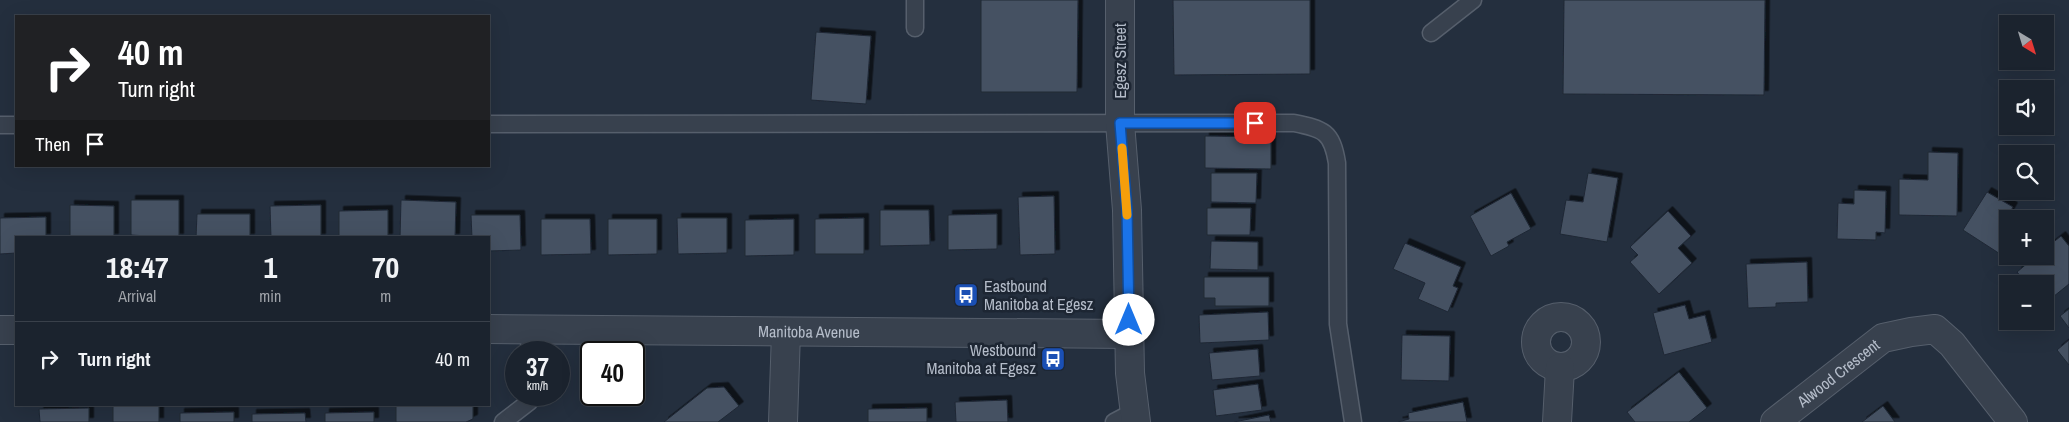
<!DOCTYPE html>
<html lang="en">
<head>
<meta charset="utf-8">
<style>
	:root { --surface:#1b232e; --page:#282f3a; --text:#f1f3f6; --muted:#a0a4aa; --line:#39404a }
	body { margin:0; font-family:"Archivo Narrow",sans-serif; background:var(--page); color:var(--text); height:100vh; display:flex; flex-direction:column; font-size:19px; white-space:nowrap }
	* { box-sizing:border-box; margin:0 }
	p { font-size:16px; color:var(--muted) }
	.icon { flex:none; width:28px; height:28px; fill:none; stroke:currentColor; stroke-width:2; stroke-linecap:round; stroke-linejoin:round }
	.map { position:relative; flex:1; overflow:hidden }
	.details { position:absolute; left:15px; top:236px; width:475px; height:170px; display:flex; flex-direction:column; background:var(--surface); border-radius:0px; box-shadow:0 5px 20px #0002,0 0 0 1px var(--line) }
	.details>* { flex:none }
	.hud { position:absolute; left:15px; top:15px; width:475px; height:152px; border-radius:0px; box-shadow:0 5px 20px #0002,0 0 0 1px var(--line); background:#202124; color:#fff; overflow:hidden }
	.needle { width:32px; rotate:142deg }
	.fabs { position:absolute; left:1999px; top:15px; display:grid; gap:10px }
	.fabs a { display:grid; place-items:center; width:55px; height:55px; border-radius:0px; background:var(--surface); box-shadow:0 5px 20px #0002,0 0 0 1px var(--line); font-size:25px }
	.speed { position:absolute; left:505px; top:341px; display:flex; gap:10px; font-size:25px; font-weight:700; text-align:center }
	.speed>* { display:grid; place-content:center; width:65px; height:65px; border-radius:50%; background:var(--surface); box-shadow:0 5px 20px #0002,0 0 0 1px var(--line); line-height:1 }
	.speed small { font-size:12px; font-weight:400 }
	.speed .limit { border:2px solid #111; border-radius:8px; background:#fff; color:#111 }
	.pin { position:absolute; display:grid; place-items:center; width:42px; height:42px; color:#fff; margin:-21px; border-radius:10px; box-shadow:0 2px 8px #0006 }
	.me { position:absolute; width:55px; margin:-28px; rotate:0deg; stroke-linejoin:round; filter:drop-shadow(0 0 4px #0008) }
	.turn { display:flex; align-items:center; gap:18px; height:105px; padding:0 20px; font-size:22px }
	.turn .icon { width:65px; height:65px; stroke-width:2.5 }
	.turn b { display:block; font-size:35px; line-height:42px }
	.then { display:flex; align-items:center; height:48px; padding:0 20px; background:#0003; gap:10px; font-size:19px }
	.eta { display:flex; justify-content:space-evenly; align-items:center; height:85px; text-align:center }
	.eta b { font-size:30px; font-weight:800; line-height:35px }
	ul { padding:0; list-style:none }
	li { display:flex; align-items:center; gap:15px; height:75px; padding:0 20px; border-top:1px solid var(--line) }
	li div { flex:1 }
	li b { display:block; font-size:19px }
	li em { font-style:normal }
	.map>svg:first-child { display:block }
</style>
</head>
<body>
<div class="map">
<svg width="2069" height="422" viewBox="0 0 2069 422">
	<defs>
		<filter id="shadow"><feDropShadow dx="4.5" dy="-4.5" stdDeviation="0" flood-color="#0009"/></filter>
	</defs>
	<rect width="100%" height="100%" fill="#242f3e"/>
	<g fill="#455162" stroke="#1f2835" filter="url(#shadow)">
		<polygon points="981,0 1078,0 1077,92 981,92"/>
		<polygon points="1173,0 1310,0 1310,74 1174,75"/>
		<polygon points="1564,0 1765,0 1764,95 1563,94"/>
		<polygon points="816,32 871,36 866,104 811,100"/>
		<polygon points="1205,136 1271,137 1271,169 1205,168"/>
		<polygon points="1928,152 1958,153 1957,216 1899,215 1899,179 1928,180"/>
		<polygon points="1211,173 1257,173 1256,203 1211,202"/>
		<polygon points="1588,173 1618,178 1607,242 1560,234 1566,200 1583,202"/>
		<polygon points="1854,190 1886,191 1885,233 1876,232 1876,240 1837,239 1838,203 1854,204"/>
		<polygon points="1987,192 2013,207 2009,214 2016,219 2008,219 2008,256 2014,256 2011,261 1963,230"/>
		<polygon points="1511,193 1531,229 1507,242 1509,246 1491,256 1470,216"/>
		<polygon points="1054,196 1055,254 1020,255 1018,197"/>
		<polygon points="131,200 179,200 179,238 131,235"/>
		<polygon points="401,200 456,202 455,238 400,238"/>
		<polygon points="70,205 114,206 114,238 70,238"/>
		<polygon points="321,205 321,238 271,238 270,206"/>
		<polygon points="1207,208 1251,208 1250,235 1207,235"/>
		<polygon points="388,210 388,238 339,238 339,211"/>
		<polygon points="880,210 929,210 930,245 880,246"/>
		<polygon points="1668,211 1691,236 1678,248 1692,263 1659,294 1630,262 1638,255 1630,247"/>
		<polygon points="197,214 250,214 250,238 196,238"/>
		<polygon points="997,214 997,249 948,250 948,215"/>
		<polygon points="471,215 520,215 521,250 489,251 489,238 472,238"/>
		<polygon points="46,217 46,238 16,238 16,253 0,254 0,218"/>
		<polygon points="677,218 727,218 727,253 678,254"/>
		<polygon points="864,218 864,254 815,254 815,219"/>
		<polygon points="541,219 590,219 591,254 541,255"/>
		<polygon points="608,219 657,219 657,254 608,255"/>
		<polygon points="794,219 794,255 745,256 745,220"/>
		<polygon points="2061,236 2069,246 2069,284 2048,301 2045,297 2045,284 2027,284 2017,272 2036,256 2045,256 2045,249"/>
		<polygon points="1211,241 1258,242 1258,270 1210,269"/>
		<polygon points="1405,243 1461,267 1453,286 1458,288 1448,312 1418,299 1425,283 1393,269"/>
		<polygon points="1807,262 1808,302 1776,303 1776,307 1748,308 1746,264"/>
		<polygon points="1204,277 1269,277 1269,306 1215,306 1215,298 1204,298"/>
		<polygon points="1685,305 1689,319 1705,315 1712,342 1664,355 1653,313"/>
		<polygon points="2069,309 2069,328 2060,316"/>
		<polygon points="1268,312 1269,340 1200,343 1199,315"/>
		<polygon points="1402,335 1450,336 1449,381 1401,380"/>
		<polygon points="2069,340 2069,365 2057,350"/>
		<polygon points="1258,349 1260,376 1212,380 1209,353"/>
		<polygon points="1679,372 1707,408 1689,422 1635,422 1627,412"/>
		<polygon points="1258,384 1262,410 1216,416 1213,390"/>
		<polygon points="724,387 739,406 718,422 664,422 707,388"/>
		<polygon points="1007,400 1008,422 956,422 955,402"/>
		<polygon points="1463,402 1467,422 1398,422 1409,419 1408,413"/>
		<polygon points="396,405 473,405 473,419 466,422 396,422"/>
		<rect x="113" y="406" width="46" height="16"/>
		<polygon points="1883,406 1895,422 1862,422"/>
		<polygon points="89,408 89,422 40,422 39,409"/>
		<polygon points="927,408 927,422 868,422 868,409"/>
		<polygon points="234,412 234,422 180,422 180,413"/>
		<polygon points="374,412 374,422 325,422 325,413"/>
		<polygon points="305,413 306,422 252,422 252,414"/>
		<polygon points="1269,415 1271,422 1234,422"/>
	</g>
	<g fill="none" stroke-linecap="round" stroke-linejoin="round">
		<defs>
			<g id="service">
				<polyline points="915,28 915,0"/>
				<polyline points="1431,33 1473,0"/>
				<path d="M489 124 1294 123C1323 129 1332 131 1337 163L1338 324 1353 422"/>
				<polyline points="0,125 16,125"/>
				<polyline points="529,352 530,329"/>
				<polyline points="503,422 529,402 529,395"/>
				<polyline points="1114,422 1133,412"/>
			</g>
			<g id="minor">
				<circle cx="1561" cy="342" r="25"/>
				<path id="s1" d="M489 329 1129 334"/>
				<polyline points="0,330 16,330"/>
				<polyline points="783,422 786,332"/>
				<polyline points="1557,422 1560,368"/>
				<path id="s2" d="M1775 422 1883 338 1911 332 1935 329 1952 344 2013 422"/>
			</g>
			<polyline id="tertiary" points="1120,0 1120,123 1127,210 1130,373 1136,422"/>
		</defs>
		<use href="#service" stroke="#565f6c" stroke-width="19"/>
		<use href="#minor" stroke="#565f6c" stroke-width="30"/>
		<use href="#tertiary" stroke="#565f6c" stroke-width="30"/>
		<use href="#service" stroke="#38414e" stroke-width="16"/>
		<use href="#minor" stroke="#38414e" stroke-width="28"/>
		<use href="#tertiary" stroke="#38414e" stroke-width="28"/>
	</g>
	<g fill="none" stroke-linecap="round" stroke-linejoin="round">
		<defs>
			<polyline id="route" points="1129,320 1127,210 1120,123 1255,123"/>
		</defs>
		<use href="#route" stroke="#114b97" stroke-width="12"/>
		<use href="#route" stroke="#1a73e8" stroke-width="9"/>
		<polyline stroke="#f59e0b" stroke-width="9" points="1122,148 1127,215"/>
	</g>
	<defs>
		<symbol id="bus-square" viewBox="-11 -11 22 22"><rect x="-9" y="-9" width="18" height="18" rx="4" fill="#1a4fb4" stroke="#1d2633"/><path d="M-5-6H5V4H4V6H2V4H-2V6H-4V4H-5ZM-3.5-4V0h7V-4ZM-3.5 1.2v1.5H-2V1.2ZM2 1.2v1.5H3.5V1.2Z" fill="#fff"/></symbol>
	</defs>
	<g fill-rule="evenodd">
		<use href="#bus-square" x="952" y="281" width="28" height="28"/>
		<use href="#bus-square" x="1039" y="345" width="28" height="28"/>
	</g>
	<g text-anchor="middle" stroke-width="5" stroke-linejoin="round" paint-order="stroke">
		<g font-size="16" fill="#b4bcc9" stroke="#1d2633">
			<text transform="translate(1120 61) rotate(-90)" y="6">Egesz Street</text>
			<text dy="6" stroke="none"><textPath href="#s1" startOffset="320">Manitoba Avenue</textPath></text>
			<text dy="6" stroke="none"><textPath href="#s2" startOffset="80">Alwood Crescent</textPath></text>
		</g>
		<g font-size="16" fill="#b4bcc9" stroke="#1d2633" text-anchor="start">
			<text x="984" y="292">Eastbound<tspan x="984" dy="18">Manitoba at Egesz</tspan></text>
			<text x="1036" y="356" text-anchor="end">Westbound<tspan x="1036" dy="18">Manitoba at Egesz</tspan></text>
		</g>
	</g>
</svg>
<div class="fabs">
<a><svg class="needle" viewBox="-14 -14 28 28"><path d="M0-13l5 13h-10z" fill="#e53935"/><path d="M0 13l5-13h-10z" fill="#a0a4aa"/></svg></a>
<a><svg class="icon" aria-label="sound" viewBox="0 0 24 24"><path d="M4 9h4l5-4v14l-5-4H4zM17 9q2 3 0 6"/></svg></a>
<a><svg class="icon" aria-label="search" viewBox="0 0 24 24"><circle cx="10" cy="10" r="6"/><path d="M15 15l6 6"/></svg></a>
<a>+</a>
<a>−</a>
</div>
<div class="speed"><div>37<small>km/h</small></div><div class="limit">40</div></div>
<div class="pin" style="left:1255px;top:123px;background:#d93025"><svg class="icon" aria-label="arrive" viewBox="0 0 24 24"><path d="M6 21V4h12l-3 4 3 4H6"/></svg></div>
<svg class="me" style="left:1129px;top:320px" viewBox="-20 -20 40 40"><circle r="19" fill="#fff"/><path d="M0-13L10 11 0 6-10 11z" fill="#1a73e8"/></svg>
<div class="hud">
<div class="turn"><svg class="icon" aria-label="right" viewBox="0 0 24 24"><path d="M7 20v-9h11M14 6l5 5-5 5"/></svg><div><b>40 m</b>Turn right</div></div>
<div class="then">Then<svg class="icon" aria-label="arrive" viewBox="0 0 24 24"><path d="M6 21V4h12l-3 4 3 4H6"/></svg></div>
</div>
<section class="details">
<div class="eta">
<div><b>18:47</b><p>Arrival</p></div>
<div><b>1</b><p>min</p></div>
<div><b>70</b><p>m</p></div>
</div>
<ul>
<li><svg class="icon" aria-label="right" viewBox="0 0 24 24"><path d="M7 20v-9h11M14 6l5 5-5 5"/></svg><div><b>Turn right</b></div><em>40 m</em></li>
</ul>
</section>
</div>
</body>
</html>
